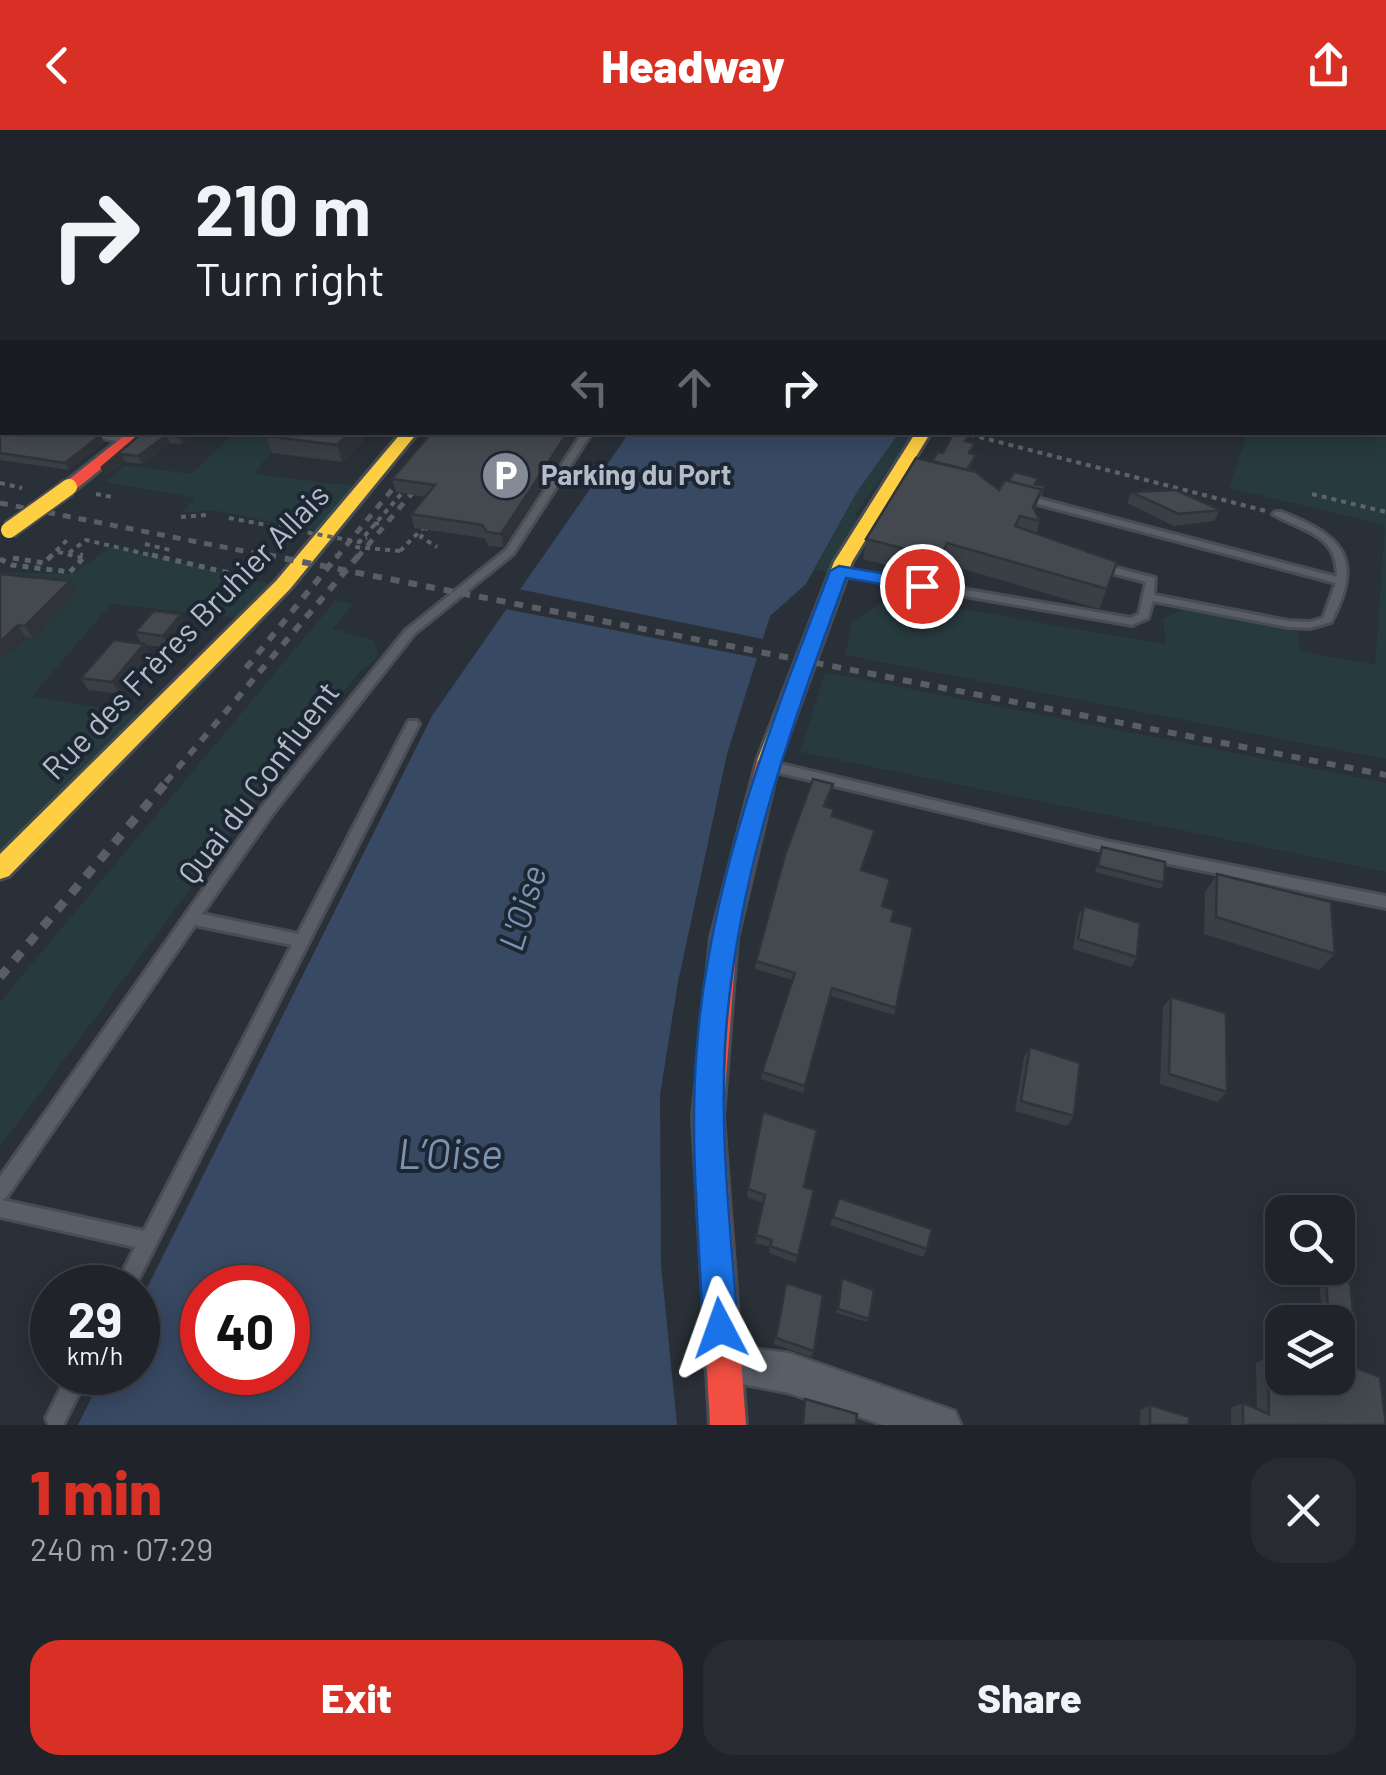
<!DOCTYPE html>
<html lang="en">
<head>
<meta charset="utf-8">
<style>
	:root { --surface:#20242a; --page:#282c32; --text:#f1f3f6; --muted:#a2a4a8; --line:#3d4147; --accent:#d93025 }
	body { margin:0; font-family:Barlow,sans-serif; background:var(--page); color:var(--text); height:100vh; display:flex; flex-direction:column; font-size:38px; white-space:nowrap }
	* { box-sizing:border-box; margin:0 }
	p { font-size:32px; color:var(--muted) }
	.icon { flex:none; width:55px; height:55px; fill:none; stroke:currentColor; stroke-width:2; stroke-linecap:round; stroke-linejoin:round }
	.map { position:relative; height:1295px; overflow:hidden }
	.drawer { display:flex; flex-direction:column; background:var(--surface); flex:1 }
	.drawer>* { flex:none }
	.banner { position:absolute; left:0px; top:0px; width:1388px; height:305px; box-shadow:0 5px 25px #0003,0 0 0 2px var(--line); background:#20242a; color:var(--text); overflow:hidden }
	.tools { position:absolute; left:1265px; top:1065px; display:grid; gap:20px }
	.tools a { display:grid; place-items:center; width:90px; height:90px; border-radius:20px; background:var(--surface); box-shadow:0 5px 25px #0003,0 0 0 2px var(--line); font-size:50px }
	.speed { position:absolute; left:30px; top:1135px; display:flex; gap:20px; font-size:50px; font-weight:700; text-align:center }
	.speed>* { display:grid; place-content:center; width:130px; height:130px; border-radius:50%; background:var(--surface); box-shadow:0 5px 25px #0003,0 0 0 2px var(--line); line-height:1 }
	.speed small { font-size:25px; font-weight:400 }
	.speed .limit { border:15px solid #d22; background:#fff; color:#111 }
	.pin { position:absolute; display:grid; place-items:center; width:85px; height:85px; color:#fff; margin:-42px; border:5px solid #fff; border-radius:50%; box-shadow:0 2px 10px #0007 }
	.me { position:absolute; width:110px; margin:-55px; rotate:356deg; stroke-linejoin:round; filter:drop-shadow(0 0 8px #0008) }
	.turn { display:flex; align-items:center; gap:35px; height:210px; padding:0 30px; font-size:45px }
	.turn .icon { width:130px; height:130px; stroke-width:2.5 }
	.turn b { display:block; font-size:70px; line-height:85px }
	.lanes { display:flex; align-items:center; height:95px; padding:0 30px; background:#0003; justify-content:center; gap:50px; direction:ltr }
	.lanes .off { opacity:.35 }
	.round { display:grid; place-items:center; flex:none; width:105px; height:105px; border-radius:30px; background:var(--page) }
	.headline { display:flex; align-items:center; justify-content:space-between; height:170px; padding:0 30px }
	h1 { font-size:60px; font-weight:800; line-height:75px; color:var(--accent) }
	.button { display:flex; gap:20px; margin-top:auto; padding:20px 30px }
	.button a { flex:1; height:115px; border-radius:30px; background:var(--accent); color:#fff; font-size:40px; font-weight:800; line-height:115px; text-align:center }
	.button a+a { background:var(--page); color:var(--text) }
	header { display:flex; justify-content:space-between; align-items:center; height:130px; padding:0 30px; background:var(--accent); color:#fff; font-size:45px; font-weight:800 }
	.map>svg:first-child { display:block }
</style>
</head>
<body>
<header><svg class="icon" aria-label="back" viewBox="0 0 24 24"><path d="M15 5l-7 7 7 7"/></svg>Headway<svg class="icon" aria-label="share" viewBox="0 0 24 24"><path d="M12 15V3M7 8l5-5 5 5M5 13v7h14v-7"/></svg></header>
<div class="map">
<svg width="1386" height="1295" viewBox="0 0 1386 1295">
	<rect width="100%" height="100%" fill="#2a3038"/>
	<g fill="#273a3e">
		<polygon points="1386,299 1386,629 845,525 852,492 887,469 901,469 1166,514 1163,489 1184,478 1298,501 1300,521 1375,535 1385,395 1229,358 1247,303 1385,302"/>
		<polygon points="286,302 254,344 362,357 335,404 212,380 182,383 195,368 105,352 125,335 191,344 234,303"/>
		<polygon points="899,303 914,303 856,383 858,391 829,442 815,440 857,362"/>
		<polygon points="112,416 275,455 240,488 111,474 32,566 139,584 0,721 0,531 76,463 0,455 0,442 73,444"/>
		<polygon points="336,470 353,474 333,499 374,510 379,526 356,546 229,706 0,1017 0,872"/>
		<polygon points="825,542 1386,653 1386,742 800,622"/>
	</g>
	<path fill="#384963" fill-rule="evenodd" d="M629 303H899L857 362 806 454 770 486 727 624 678 852 660 965 661 1135 677 1295H78L104 1243 138 1242V1176L432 586ZM202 1158H288V1242H202Z"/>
	<polygon fill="#2a3038" points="513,458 768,510 762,529 500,478"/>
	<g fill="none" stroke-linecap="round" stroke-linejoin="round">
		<defs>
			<g id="lane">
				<path d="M583 302H592L513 424 414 504 271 686 202 784 298 804 407 594 409 591H417L419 594 134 1158H115L135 1117 0 1087V1047L261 678 406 500 506 420ZM195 795 292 815 144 1101 2 1070 6 1068Z"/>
				<path d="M1025 365 1337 447C1338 403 1303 402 1273 384L1275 382H1281C1344 406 1364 429 1331 492L1310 498 1288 497 1153 471 1148 488 1132 495 839 444 834 441 839 438 1131 488 1139 484 1146 452 1093 438V434L1097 433 1155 448 1154 465 1288 491 1310 492 1323 488 1336 453 1022 370 1020 368Z"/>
				<polygon points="768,631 1106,711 1386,766 1386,778 1106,721 764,639 762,636"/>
				<polygon points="69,1242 90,1242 63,1295 49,1295 46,1288"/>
			</g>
			<g id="street">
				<polygon points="1386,234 1386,244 1385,245 1385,235"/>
				<rect x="1385" y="286" width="1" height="10"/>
				<polygon points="72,302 119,302 138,309 129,314"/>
				<polygon points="723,1215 789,1223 955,1281 961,1295 883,1295 789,1263 709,1248 704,1234 709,1220"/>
			</g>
			<rect id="fast" x="1385" y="269" width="1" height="9"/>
			<g id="slow">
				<polygon points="402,302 418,302 290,459 9,746 0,749 0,724 276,451"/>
				<polygon points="916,302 931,302 852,432 779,631 776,637 760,637 757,631 834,432"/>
			</g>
			<g id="jam">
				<polygon points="129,302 146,302 75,360 63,360 63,354"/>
				<polygon points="768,623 779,631 737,808 723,987 746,1295 710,1295 693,987 711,808 757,631"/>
			</g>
		</defs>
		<use href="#lane" stroke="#484c53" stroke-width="6"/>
		<use href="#street" stroke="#484c53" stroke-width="5"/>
		<use href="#fast" stroke="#484c53" stroke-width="6"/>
		<use href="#slow" stroke="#484c53" stroke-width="6"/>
		<use href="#jam" stroke="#484c53" stroke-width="6"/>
		<g stroke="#5d636a" stroke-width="2.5" stroke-dasharray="4 4" stroke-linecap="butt">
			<polyline points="545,1 732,2"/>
			<polyline points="0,2 546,2"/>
			<polyline points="1330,2 1353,0"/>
		</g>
		<g stroke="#5d636a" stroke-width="4" stroke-dasharray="5 5" stroke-linecap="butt">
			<polyline points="960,302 1266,381"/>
			<polyline points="0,353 22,358"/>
			<polyline points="96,364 112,367"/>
			<polyline points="1312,364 1386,382"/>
			<polyline points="181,387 206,385"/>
			<polyline points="374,394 380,393"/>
			<polyline points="428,396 421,407 437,417"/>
			<polyline points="145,414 170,420"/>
			<polyline points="400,421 425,396"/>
			<polyline points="58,422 83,428"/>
			<polyline points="69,423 86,410 163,428"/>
			<polyline points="49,428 69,408"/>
		</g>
		<g stroke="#5d636a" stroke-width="5" stroke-dasharray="6 6" stroke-linecap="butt">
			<polyline points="152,425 255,449"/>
			<polyline points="13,428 44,433 52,425"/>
			<polyline points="0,429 12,435 70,442 85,426 80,425"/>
		</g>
		<use href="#lane" fill="#5a5e66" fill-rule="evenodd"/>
		<use href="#street" fill="#5a5e66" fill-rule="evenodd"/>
		<use href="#fast" fill="#16e098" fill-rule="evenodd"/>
		<use href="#slow" fill="#ffcf43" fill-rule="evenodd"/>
		<use href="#jam" fill="#f24e42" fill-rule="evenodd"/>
		<g stroke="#595d64" stroke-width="5" stroke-dasharray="8 8" stroke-linecap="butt">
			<polyline points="0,373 279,428"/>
			<polyline points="336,428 439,302"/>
			<polyline points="357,428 464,302"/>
		</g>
		<g stroke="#595d64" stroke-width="6" stroke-dasharray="9 9" stroke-linecap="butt">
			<polyline points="267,425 1386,645"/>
			<polyline points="246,538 338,425"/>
			<polyline points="166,652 359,425"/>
		</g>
		<polyline stroke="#595d64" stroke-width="9" stroke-dasharray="11 11" stroke-linecap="butt" points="0,847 168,650"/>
		<defs>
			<polyline id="slow-bridge" points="9,400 69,357"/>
		</defs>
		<use href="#slow-bridge" stroke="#484c53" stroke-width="20" stroke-linecap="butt"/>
		<g stroke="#5d636a" stroke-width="4" stroke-dasharray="5 5" stroke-linecap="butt">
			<polyline points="229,388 359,412 367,408"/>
			<polyline points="400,421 355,417 402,363"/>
		</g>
		<use href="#slow-bridge" stroke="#ffcf43" stroke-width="16"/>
	</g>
	<g fill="#3a3f45">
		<polygon points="2,42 2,302 104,313 69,340 0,330 0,292 1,291 0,288 0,127 1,127 1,120 0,120 0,73 2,73 2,68 0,68 0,44"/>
		<polygon points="143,302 198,302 182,314 170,313 142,334 125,332 105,346 101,338"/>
		<polygon points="578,302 503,417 489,416 484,408 414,398 411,384 425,367 396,362 392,349"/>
		<polygon points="266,306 365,310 342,332 272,323"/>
		<polygon points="969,311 975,313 971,324 976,325 969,341 999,360 1036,354 1045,356 1042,366 1040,366 1035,380 1040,391 1036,404 1117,432 1099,479 943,433 936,448 863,429 866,409 932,332 943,323"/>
		<polygon points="1131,362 1220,380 1214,391 1174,396 1127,373"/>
		<polygon points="0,444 77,463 33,508 25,507 0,531"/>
		<polygon points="181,484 187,496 169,518 144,515 151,526 120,564 88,560 81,548 142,514 135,502"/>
		<polygon points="831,663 826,677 834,679 833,686 875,700 862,741 891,791 896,878 894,885 831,866 803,963 761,949 762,942 792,850 755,839 756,831"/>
		<polygon points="1102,717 1164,753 1161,759 1095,742"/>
		<polygon points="1217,744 1335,824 1319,840 1204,804 1205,762"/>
		<polygon points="1084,776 1137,827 1131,837 1073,819 1078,786"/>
		<polygon points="1171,867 1227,962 1217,972 1160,954 1163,877"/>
		<polygon points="1030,917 1074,986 1067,996 1015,981 1024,927"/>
		<polygon points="804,1057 814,1060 796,1133 769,1123 770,1117 755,1113 763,1073 747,1067 748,1059"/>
		<polygon points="839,1068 927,1119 923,1127 830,1095"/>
		<polygon points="1326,1144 1354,1190 1347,1194 1322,1185 1319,1148"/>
		<polygon points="842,1148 869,1189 867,1192 836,1183"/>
		<polygon points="786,1153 814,1221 811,1227 774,1214"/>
		<polygon points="1268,1227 1386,1295 1231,1295 1231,1278 1243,1273 1257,1278 1256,1233"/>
		<polygon points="1150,1275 1189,1295 1140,1295 1140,1280"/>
	</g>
	<g fill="#303338">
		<polygon points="184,302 198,302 182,314 179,307"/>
		<polygon points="350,302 363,302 365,310 342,332 337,315"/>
		<polygon points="568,302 578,302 503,417 501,404"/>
		<polygon points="101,305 104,313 69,340 65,333"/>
		<polygon points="167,305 170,313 142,334 138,326"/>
		<polygon points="121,324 125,332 105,346 101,338"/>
		<polygon points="947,413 943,433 936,448 941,428"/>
		<polygon points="70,451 77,463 33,508 25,496"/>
		<polygon points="181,484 187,496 169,518 163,506"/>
		<polygon points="18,495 25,507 0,531 0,512"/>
		<polygon points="144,514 151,526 120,564 112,552"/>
	</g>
	<g fill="#444950" stroke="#303338" stroke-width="2.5">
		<polygon points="2,42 2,302 89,302 101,305 65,333 0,323 0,292 1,291 0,279 0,127 1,127 1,114 0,114 0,73 2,73 2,62 0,62 0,44"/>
		<polygon points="143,302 184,302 179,307 167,305 138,326 121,324 101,338"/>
		<polygon points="269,302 350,302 337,315 266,306"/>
		<polygon points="432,302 568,302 501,404 487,402 482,395 411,384 435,355 392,349"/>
		<polygon points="954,302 972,302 965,311 975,313 969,323 976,325 967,340 932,331 938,322 943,323"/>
		<polygon points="916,328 976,342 999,360 1005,350 1042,359 1033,377 1040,391 1020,386 1015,396 1117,432 1107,459 947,413 941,428 866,409"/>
		<polygon points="1014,342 1038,348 1035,354 1045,356 1043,360 1009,351"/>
		<polygon points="1176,360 1220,380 1179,384 1131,362"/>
		<polygon points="0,444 70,451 25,496 18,495 0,512"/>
		<polygon points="154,481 181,484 163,506 135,502"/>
		<polygon points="114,510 144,514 112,552 81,548"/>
		<polygon points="813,649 833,654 824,676 834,679 832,686 875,700 861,740 890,749 882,776 894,780 891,791 913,797 896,878 832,858 805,956 762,942 795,843 756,831 785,725"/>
		<polygon points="1102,717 1165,732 1164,753 1098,736"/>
		<polygon points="1217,744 1331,772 1335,824 1216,787"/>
		<polygon points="1084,776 1140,793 1137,827 1078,809"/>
		<polygon points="1171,867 1226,883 1227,962 1169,944"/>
		<polygon points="1030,917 1080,933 1074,986 1021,971"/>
		<polygon points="763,982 817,1000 804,1057 814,1060 798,1126 770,1116 772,1110 756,1105 765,1065 748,1059"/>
		<polygon points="839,1068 932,1099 927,1119 833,1087"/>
		<polygon points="1326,1144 1350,1153 1354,1190 1328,1181"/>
		<polygon points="842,1148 874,1160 869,1189 838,1179"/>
		<polygon points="786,1153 823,1165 814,1221 776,1208"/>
		<polygon points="1268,1227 1282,1233 1282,1248 1338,1248 1338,1231 1380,1247 1386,1295 1243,1295 1243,1273 1269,1284"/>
		<polygon points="805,1269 857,1284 856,1295 803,1295"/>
		<polygon points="1150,1275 1189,1287 1189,1295 1150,1295"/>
	</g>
	<path fill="#1a73e8" stroke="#114b97" stroke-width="2.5" d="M839 436 922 450 931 456 922 461 846 448C790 600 734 753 725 917 720 1010 731 1104 738 1198L733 1210 720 1215 708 1210 703 1198C699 1104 689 1009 697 916 710 750 770 595 830 441Z"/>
	<defs>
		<symbol id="parking-disc" viewBox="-11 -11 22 22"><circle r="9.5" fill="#848b96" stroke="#1d2633"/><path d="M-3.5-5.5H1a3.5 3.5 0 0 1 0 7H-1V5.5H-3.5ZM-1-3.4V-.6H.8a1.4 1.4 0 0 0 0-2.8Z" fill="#fff"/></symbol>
	</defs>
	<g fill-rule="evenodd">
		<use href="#parking-disc" x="478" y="318" width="55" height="55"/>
	</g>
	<g text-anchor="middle" stroke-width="8" stroke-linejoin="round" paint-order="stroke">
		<g font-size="28" font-weight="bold" fill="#b4bcc9" stroke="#1d2633" text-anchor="start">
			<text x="541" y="355">Parking du Port</text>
		</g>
		<g font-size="32" fill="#b4bcc9" stroke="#1d2633">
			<text transform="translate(186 502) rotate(-46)" y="11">Rue des Frères Bruhier Allais</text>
			<text transform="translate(259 653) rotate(-53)" y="11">Quai du Confluent</text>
		</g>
		<g font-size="35" font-style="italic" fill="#7c92b1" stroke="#1d2633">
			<text transform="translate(523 778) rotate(-73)" y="12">L'Oise</text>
		</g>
		<g font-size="42" font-style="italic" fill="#7c92b1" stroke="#1d2633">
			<text x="450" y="1039">L’Oise</text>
		</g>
	</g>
</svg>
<div class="tools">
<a><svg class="icon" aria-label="search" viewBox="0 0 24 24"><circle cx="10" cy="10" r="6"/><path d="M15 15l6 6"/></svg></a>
<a><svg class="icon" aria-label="layers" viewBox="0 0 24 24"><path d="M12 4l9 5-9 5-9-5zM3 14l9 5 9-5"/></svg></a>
</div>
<div class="speed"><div>29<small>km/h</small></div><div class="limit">40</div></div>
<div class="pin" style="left:922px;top:456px;background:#d93025"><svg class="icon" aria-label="arrive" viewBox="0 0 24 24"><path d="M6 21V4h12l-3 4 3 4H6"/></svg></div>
<svg class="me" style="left:720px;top:1198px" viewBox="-20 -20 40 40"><path d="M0-17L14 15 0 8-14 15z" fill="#1a73e8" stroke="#fff" stroke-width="4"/></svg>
<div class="banner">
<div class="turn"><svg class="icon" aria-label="right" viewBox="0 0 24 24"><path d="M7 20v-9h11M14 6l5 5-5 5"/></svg><div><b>210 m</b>Turn right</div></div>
<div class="lanes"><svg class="icon off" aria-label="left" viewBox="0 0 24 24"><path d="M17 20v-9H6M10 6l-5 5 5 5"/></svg><svg class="icon off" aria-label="ahead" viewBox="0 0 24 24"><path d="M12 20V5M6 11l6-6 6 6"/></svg><svg class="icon" aria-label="right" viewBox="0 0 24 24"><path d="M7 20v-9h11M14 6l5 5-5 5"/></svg></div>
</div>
</div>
<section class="drawer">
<div class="headline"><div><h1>1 min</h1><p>240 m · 07:29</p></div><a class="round"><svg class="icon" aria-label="close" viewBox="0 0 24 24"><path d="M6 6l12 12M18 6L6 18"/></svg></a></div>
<div class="button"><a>Exit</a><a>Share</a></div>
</section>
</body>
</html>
